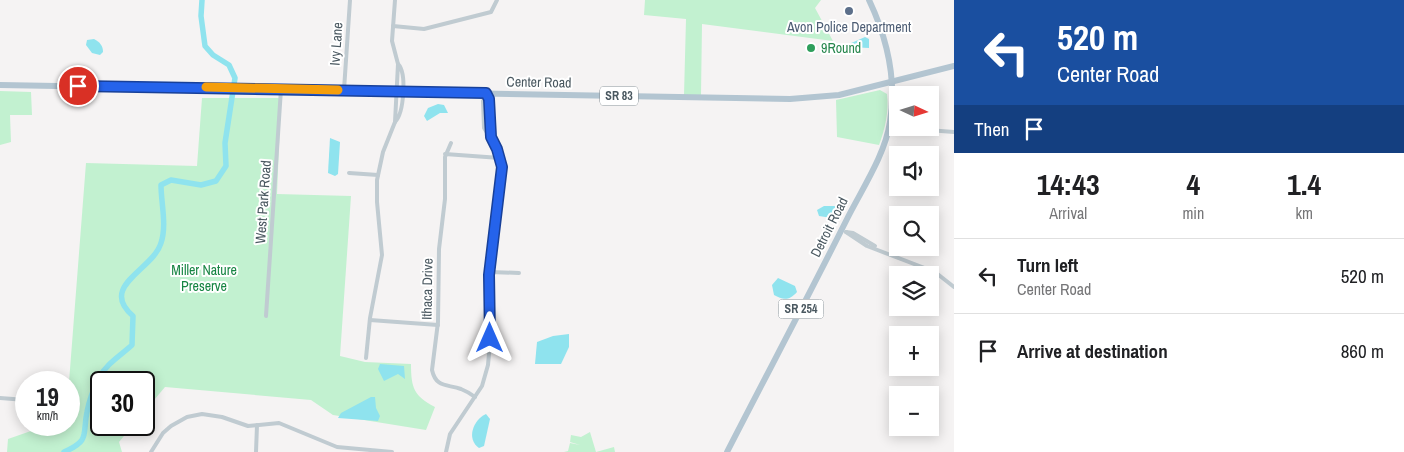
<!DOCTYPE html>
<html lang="en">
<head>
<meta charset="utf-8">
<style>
	:root { --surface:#fff; --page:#f2f2f2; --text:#202124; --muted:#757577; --line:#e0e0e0 }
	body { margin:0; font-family:"Archivo Narrow",sans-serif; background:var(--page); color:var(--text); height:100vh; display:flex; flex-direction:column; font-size:19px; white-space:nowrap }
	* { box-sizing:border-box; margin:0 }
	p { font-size:16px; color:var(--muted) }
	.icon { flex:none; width:28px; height:28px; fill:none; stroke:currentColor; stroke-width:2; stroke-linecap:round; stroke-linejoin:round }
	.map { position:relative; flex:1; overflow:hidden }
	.panel { display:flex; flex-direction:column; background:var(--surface); width:450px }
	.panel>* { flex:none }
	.top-card { background:#1a4fa0; color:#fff; overflow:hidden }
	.needle { width:32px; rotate:94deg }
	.fabs { position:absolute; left:889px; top:86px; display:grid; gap:10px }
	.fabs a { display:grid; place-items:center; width:50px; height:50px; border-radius:0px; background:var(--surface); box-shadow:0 2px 12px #0003; font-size:25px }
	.speed { position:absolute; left:15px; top:371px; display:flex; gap:10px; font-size:25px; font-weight:700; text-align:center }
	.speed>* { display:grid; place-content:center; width:65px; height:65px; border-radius:50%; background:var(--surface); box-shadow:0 2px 12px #0003; line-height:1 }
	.speed small { font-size:12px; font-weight:400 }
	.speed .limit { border:2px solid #111; border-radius:8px; background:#fff; color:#111 }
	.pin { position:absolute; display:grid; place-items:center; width:42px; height:42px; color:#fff; margin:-21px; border:2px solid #fff; border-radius:50%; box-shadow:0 1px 5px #0007 }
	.me { position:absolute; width:55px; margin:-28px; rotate:0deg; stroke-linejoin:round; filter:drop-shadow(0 0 4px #0008) }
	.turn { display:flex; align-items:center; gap:18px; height:105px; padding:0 20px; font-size:22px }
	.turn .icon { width:65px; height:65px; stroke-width:2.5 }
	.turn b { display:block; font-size:35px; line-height:42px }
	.then { display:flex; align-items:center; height:48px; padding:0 20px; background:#0003; gap:10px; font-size:19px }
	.eta { display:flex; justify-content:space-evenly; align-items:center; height:85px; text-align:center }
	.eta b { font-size:30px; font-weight:700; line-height:35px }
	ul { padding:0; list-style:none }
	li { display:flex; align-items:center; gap:15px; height:75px; padding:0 20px; border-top:1px solid var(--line) }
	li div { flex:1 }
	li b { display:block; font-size:19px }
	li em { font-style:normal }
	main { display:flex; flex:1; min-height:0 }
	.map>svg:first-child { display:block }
</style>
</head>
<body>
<main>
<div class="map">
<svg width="954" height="452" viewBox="0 0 954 452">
	<rect width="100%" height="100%" fill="#f5f3f3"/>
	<g fill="#c2f1d0">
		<polygon points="645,0 821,0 815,8 833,41 702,24 701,95 684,95 686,19 644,15"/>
		<path d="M880 90 887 94C889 112 885 129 879 145L837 137 836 100Z"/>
		<polygon points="0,91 31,92 32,115 10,115 11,142 0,145"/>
		<path d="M202 98H281L277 194 351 196 340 356 365 362 411 364C411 388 414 396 435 407L426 430 333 415 311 400 165 387 144 412V382H101V425H133L119 442 122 452H7L8 439 48 425H69V382L86 163 197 166Z"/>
		<polygon points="590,432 596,452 614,447 615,452 564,452 568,451 570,443 580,445 570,442 571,435 581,437"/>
	</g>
	<g fill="#8fe3ee">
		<polygon points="865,37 869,39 869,48 848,47 849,44"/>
		<path d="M94 39C100 42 103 46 103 52L100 55 92 53 86 45 87 40Z"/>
		<polygon points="438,104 444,105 448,113 440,113 427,121 424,116 428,108"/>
		<polygon points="330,138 340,142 338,174 335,176 328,173"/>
		<polygon points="824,206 842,206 838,219 819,216 817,210"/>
		<path d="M778 278 795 286 797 292C789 301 783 300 774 295L772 285Z"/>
		<polygon points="569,334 569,347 561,364 535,364 537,342 553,336"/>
		<polygon points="380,364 404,366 405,379 398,374 384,381 378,369"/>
		<polygon points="371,397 375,397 376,408 380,416 378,421 338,418 341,413"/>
		<path d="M486 414 490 419 484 446 479 448C466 439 473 420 486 414Z"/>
		<polygon points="111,425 130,425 121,432 117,432"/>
	</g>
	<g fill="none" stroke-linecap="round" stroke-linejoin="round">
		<path stroke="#8fe3ee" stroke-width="5.5" d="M64 452C91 440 82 435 87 412 89 401 94 388 99 378 106 364 120 356 132 345L133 316C98 286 153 270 161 243 167 225 161 203 161 185L171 180 201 185 216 181 226 166 225 143 235 78 229 65 213 55 205 46 201 16 202 0"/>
		<g stroke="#c0cbd1" stroke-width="4">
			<polyline points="395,0 392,41 398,64"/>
			<polyline points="393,26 424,29 491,12 497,0"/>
			<path d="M398 64C407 73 404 113 395 122Z"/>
			<polyline points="344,90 350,0"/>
			<polyline points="889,127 954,132"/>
			<path d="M451 143 445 157V199L439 249 438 322 432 370C436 388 447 384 461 389 466 391 471 394 475 397"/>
			<polyline points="445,154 500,158"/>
			<polyline points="349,173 378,175"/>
			<polyline points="846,232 867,246 935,272 954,287"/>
			<polyline points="846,232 853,233 875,246"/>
			<polyline points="490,272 519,273"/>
			<polyline points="266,316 281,89"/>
			<polyline points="370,320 438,325"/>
			<polyline points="366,358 370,318 382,255 377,202 377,180 383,152 395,122"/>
			<polyline points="44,382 44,380"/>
			<polyline points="0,398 26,400"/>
			<polyline points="151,452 163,433 171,426 187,417 202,414 222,417 248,426 279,423 337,447 392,452"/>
			<polyline points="256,452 257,425"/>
			<polyline points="446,452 450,434 482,386 488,365 491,331 489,276 502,167 495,145 484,128 483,101 486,96 489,99 491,137"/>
		</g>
		<g stroke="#b3c5d1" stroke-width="6">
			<polyline points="0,85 790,99 839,95 954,66"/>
			<path d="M727 452C767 374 808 297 847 219 862 189 885 155 890 122 897 79 887 38 869 0"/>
		</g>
	</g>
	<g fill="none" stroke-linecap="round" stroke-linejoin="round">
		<defs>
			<polyline id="route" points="78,86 486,93 489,99 491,137 497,149 502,167 489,275 490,338"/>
		</defs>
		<use href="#route" stroke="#184099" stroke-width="12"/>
		<use href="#route" stroke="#2563eb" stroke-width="9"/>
		<polyline stroke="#f59e0b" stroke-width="9" points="206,87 338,90"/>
	</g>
	<circle fill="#5c6f8a" stroke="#fff" stroke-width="2" cx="849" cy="11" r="5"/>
	<circle fill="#2e9e5b" stroke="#fff" stroke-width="2" cx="811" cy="48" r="5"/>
	<g text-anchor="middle" stroke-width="4" stroke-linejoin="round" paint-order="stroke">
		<g fill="#fff" stroke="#808a90" stroke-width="1">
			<rect x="600" y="86.5" width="38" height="19" rx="4"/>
			<rect x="778.5" y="299.5" width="45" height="19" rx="4"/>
		</g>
		<g font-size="12" font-weight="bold" fill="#4a5860">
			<text x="619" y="100">SR 83</text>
			<text x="801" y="313">SR 254</text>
		</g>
		<g font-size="14" fill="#4e5e75" stroke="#fff">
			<text x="849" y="32">Avon Police Department</text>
		</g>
		<g font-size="14" fill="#4a5860" stroke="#fff">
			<text transform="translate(336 44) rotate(-86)" y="5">Ivy Lane</text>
			<text transform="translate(539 82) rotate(1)" y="5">Center Road</text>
			<text transform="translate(263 202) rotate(-86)" y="5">West Park Road</text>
			<text transform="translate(829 227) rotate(-63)" y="5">Detroit Road</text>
			<text transform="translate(427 289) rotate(-89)" y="5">Ithaca Drive</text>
		</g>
		<g font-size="14" fill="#27864d" stroke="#fff" text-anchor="start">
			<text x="821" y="53">9Round</text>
		</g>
		<g font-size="14" fill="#178543" stroke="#fff">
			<text x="204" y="275">Miller Nature<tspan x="204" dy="16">Preserve</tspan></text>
		</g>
	</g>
</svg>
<div class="fabs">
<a><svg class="needle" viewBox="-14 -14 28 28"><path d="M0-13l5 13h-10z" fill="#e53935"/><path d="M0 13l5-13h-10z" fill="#757577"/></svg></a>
<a><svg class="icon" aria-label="sound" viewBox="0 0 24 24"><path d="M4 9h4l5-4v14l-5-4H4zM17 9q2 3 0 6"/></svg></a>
<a><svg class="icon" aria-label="search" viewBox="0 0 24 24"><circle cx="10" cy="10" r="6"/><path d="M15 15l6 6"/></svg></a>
<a><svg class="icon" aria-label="layers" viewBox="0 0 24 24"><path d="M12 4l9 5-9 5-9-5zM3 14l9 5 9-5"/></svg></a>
<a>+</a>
<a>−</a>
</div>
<div class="speed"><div>19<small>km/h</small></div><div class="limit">30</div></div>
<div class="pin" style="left:78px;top:86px;background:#d93025"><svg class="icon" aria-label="arrive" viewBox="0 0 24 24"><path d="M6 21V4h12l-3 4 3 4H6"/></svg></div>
<svg class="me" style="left:490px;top:338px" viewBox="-20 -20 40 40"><path d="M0-17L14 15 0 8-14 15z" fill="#2563eb" stroke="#fff" stroke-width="4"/></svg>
</div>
<section class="panel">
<div class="top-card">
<div class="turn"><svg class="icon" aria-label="left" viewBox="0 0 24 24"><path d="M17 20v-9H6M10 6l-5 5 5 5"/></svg><div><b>520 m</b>Center Road</div></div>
<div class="then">Then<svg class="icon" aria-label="arrive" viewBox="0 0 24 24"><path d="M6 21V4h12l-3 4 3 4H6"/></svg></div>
</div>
<div class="eta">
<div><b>14:43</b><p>Arrival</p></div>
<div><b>4</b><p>min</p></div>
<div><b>1.4</b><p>km</p></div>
</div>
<ul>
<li><svg class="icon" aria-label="left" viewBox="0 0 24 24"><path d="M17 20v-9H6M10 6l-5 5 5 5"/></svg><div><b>Turn left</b><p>Center Road</p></div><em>520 m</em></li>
<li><svg class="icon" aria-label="arrive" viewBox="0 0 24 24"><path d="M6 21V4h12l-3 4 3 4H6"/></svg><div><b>Arrive at destination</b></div><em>860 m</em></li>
</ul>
</section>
</main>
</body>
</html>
